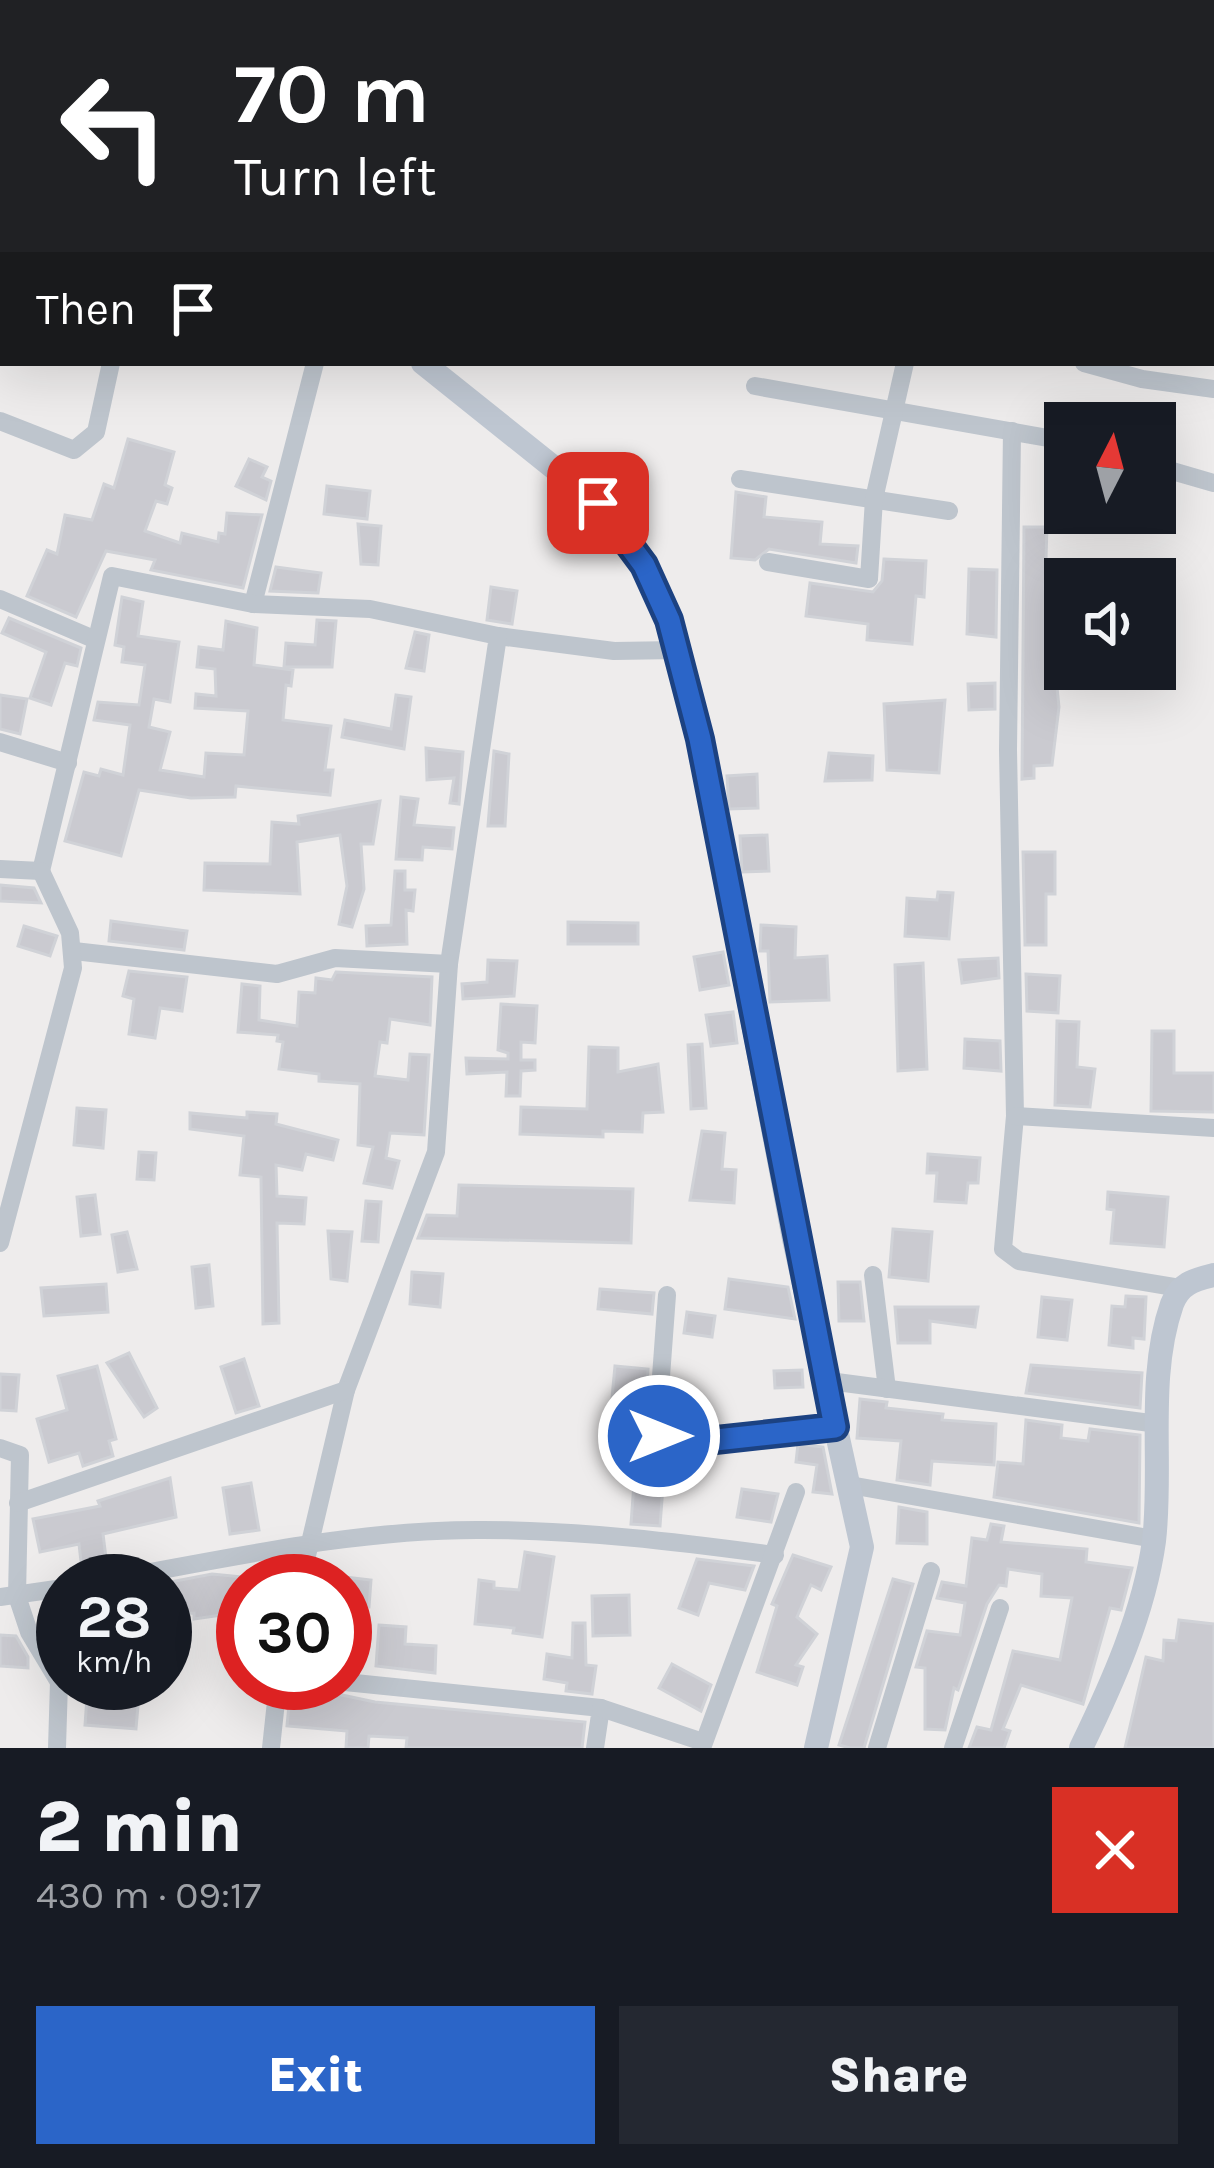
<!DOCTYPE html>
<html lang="en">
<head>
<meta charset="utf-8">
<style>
	:root { --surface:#171b24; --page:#242831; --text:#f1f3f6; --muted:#9ea1a6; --accent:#2b65c8 }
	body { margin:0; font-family:Karla,sans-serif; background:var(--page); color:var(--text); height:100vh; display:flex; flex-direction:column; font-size:45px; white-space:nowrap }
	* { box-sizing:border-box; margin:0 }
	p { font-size:39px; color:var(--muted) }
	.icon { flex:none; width:66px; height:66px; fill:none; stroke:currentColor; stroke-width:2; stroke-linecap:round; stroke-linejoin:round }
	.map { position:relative; height:1748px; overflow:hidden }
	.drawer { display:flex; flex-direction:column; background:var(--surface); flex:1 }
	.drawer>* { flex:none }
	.hud { position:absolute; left:0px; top:0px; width:1215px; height:366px; box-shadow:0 12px 48px #0002; background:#202124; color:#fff; overflow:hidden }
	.needle { width:78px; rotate:6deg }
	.fabs { position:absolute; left:1044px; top:402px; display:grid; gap:24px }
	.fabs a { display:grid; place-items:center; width:132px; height:132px; border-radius:0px; background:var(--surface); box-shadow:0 12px 48px #0002; font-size:60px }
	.speed { position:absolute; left:36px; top:1554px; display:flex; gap:24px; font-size:60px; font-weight:700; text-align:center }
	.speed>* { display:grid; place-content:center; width:156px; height:156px; border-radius:50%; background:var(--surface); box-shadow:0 12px 48px #0002; line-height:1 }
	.speed small { font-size:30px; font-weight:400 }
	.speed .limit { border:18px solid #d22; background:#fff; color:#111 }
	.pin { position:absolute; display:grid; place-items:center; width:102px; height:102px; color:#fff; margin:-51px; border-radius:24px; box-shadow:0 6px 18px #0006 }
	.me { position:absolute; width:132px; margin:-66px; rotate:90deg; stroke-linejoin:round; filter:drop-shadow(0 0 9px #0008) }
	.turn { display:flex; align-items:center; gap:42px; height:252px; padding:0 36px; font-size:54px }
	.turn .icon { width:156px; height:156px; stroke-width:2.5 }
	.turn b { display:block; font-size:84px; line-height:102px }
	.then { display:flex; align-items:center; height:114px; padding:0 36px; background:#0003; gap:24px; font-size:45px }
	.round { display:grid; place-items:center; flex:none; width:126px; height:126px; border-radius:0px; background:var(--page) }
	.overview { display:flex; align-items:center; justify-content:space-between; height:204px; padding:0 36px }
	h1 { font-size:72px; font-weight:800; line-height:90px }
	.button { display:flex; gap:24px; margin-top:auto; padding:24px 36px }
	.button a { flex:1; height:138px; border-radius:0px; background:var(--accent); color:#fff; font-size:48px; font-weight:800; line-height:138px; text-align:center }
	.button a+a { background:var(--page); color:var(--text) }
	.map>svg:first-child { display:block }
</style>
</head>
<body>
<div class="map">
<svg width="1214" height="1748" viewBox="0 0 1214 1748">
	<rect width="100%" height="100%" fill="#eeecec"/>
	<g fill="#cacad0" stroke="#d0d2d7" stroke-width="3">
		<polygon points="128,439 174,452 165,485 172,488 167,504 156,501 145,531 180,543 182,533 218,542 219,533 225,534 227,513 262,515 243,588 151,570 155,560 106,551 76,617 27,596 47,550 57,554 65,515 92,520 104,484 114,488"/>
		<polygon points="249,459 267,467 262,477 271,481 266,500 236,486"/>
		<polygon points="327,486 370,491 367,519 324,514"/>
		<polygon points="736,492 766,497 764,517 822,522 820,544 858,546 856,563 769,549 755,560 731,558"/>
		<polygon points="358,524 381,526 378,565 361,564"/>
		<polygon points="1024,527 1047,527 1045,589 1053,590 1052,600 1065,602 1065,616 1047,613 1047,669 1055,668 1059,707 1052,765 1034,766 1034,778 1022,779"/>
		<polygon points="884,559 926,561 924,597 916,596 912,644 867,640 868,624 806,616 810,583 873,592 882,581"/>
		<polygon points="276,567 321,573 318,593 270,591"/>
		<polygon points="969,569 997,570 996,637 967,634"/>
		<polygon points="491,587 517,591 512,624 487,620"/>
		<polygon points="122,597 143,602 138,636 179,642 170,702 154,699 149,727 170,732 160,770 204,777 206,753 244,755 248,711 195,708 196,694 216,696 215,669 197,667 199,647 223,650 226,621 257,628 254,665 293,670 291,686 286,685 283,720 331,726 325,770 333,770 330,795 236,786 235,797 191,798 139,790 121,856 65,841 84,772 99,776 101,769 123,775 130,725 94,720 98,702 139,705 145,665 122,662 124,647 115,645"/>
		<polygon points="9,618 81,648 77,666 65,663 51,705 30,698 46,652 2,633"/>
		<polygon points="317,620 336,621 332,667 284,667 286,643 315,645"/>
		<polygon points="415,632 429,635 424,671 406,668"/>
		<polygon points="995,683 995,709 969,710 968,684"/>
		<polygon points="0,695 27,699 20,734 0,729"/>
		<polygon points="396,695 411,697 404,749 342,737 345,720 391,729"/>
		<polygon points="945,700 939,773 887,770 884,704"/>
		<polygon points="426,748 463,752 459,804 450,803 454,778 427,780"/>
		<polygon points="494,751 509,754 505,826 488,826"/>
		<polygon points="829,753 873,756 872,780 825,781"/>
		<polygon points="757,774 758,808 729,809 727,776"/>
		<polygon points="401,797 418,799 414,825 454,828 452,849 423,847 422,860 396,859"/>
		<polygon points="380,801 373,844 361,844 364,889 352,927 339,924 347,886 340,835 297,842 300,894 204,890 205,863 270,864 272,822 299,824 298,816"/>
		<polygon points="767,835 769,871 742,872 740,836"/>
		<polygon points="1023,852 1055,852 1055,894 1046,894 1046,945 1025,945"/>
		<polygon points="395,871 405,871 405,890 415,890 413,911 406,910 407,944 367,946 366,926 391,925"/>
		<polygon points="0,885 34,888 41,903 0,901"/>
		<polygon points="938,892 953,893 949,939 905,936 907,898 937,900"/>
		<polygon points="111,921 187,931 184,950 109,941"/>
		<polygon points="568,922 638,923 638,944 568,944"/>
		<polygon points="761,925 796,927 795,958 827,956 829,1000 770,1002 768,951 760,951"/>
		<polygon points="24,926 57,936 50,956 18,946"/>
		<polygon points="723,952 729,985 700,990 694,957"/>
		<polygon points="998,958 999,978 962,983 959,960"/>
		<polygon points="488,960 517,961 514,996 463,999 462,984 487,982"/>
		<polygon points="923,963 927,1069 898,1071 895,965"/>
		<polygon points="129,971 187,977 182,1011 160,1008 155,1038 129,1034 134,999 123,996"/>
		<polygon points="336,972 432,977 430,1025 390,1019 387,1043 380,1042 375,1076 408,1080 410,1054 429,1055 424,1135 390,1133 386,1158 399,1161 392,1188 364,1183 373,1147 358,1145 360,1084 319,1081 319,1074 279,1069 283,1042 277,1041 278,1035 238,1032 242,984 260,986 259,1020 297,1026 299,992 315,993 316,978 332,980"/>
		<polygon points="1026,974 1060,976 1058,1013 1027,1011"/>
		<polygon points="501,1004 537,1006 535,1043 521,1042 521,1060 535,1060 535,1070 521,1071 520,1096 506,1096 507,1072 467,1074 466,1058 508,1059 508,1053 498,1050"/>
		<polygon points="733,1012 737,1043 711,1046 706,1015"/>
		<polygon points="1057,1021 1079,1022 1077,1067 1095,1069 1090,1107 1055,1105"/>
		<polygon points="1152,1031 1174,1031 1174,1073 1214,1073 1214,1112 1151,1111"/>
		<polygon points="965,1039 1000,1041 1001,1071 964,1068"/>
		<polygon points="702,1044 706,1108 691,1109 688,1045"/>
		<polygon points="589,1047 618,1048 618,1072 658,1064 663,1112 643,1113 642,1132 603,1131 603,1137 520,1134 521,1107 587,1109"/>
		<polygon points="77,1108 106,1110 103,1148 74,1145"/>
		<polygon points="247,1112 277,1114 276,1124 338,1140 333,1160 306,1154 302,1170 276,1165 277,1196 306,1198 304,1224 277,1223 279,1323 263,1324 261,1177 240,1175 244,1136 190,1129 190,1113 247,1118"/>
		<polygon points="702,1131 725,1133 722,1169 736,1170 734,1203 690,1200"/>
		<polygon points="139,1152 156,1153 154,1180 137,1179"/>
		<polygon points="928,1154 980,1158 978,1183 968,1183 966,1203 935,1201 937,1173 927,1173"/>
		<polygon points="459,1185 633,1189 631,1243 418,1238 427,1215 457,1216"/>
		<polygon points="1108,1192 1168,1197 1164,1247 1111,1243 1114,1210 1107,1209"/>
		<polygon points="95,1195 100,1234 81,1236 77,1197"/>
		<polygon points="366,1201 381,1202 378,1242 362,1241"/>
		<polygon points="893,1229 932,1232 928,1281 889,1277"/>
		<polygon points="328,1231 352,1232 347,1281 331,1279"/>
		<polygon points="127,1232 137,1269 118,1272 112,1235"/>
		<polygon points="209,1265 213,1306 196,1308 192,1267"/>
		<polygon points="412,1272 443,1274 440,1307 410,1304"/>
		<polygon points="729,1279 788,1287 795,1319 725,1309"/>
		<polygon points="838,1282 860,1282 864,1321 839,1321"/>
		<polygon points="106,1284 108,1312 44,1316 41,1288"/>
		<polygon points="600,1289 654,1293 652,1314 598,1309"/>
		<polygon points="1126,1296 1146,1297 1144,1339 1133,1338 1133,1348 1109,1345 1112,1306 1125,1307"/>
		<polygon points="1042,1297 1072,1300 1067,1340 1038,1337"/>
		<polygon points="895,1307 978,1307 975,1327 930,1321 930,1343 898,1343"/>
		<polygon points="687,1312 715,1316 712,1337 684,1333"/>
		<polygon points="129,1353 157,1408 144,1417 107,1363"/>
		<polygon points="244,1359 259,1406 236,1413 221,1367"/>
		<polygon points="1031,1365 1142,1373 1140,1408 1026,1393"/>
		<polygon points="97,1366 116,1439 109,1441 113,1456 83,1466 79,1453 49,1462 37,1419 67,1410 58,1376"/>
		<polygon points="615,1366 648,1369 646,1401 612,1398"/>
		<polygon points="802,1370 803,1387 775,1388 774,1371"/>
		<polygon points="0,1374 19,1375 16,1411 0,1410"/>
		<polygon points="860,1399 887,1402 886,1408 943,1414 942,1420 996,1424 994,1465 932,1461 930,1485 897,1480 901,1441 857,1438"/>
		<polygon points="1026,1420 1062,1425 1061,1438 1088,1441 1090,1429 1140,1435 1139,1523 994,1497 998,1462 1023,1464"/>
		<polygon points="798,1444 823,1447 832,1494 813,1492 817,1465 796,1462"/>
		<polygon points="170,1478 176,1517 103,1534 107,1566 88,1578 83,1579 79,1544 40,1552 33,1519 100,1506 98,1501"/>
		<polygon points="251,1483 259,1530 230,1534 223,1488"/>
		<polygon points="634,1483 663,1486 660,1526 631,1524"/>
		<polygon points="742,1489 778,1494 771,1522 737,1517"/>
		<polygon points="899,1507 927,1512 927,1544 897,1543"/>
		<polygon points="991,1524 1004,1526 1001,1542 1087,1549 1086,1562 1132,1568 1121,1610 1110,1608 1083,1704 1021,1685 1003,1729 1010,1731 1004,1748 969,1748 977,1727 991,1730 1013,1651 1060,1660 1072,1598 1041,1596 1042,1574 1008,1569 1006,1586 999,1585 987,1604 958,1690 954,1688 945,1730 925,1729 925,1668 916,1667 927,1631 960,1635 965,1603 937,1598 942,1582 966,1586 972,1538 987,1540"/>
		<polygon points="525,1552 554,1557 542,1637 513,1633 514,1628 475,1624 479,1580 494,1582 494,1588 519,1590"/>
		<polygon points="793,1555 831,1567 821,1590 811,1585 797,1617 817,1634 796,1665 803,1667 797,1685 757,1672 777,1606 772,1604"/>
		<polygon points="697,1559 754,1566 745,1590 709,1583 698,1615 679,1608"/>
		<polygon points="212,1574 243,1577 243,1612 194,1619 194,1613 165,1615 165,1583"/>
		<polygon points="345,1577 371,1580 369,1607 345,1605"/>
		<polygon points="893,1579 913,1584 864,1748 850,1748 839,1745"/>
		<polygon points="629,1595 630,1635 593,1636 592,1596"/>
		<polygon points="1179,1620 1214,1624 1214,1748 1125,1748 1146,1657 1163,1661 1164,1640 1176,1641"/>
		<polygon points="573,1623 585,1623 586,1665 596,1666 592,1694 566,1691 567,1683 544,1679 547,1654 572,1658"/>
		<polygon points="379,1625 406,1627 405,1644 436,1646 435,1673 376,1666"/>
		<polygon points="0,1635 16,1636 28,1657 28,1668 0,1666"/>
		<polygon points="672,1664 711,1685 701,1711 659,1688"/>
		<polygon points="88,1683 140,1683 136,1729 85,1725"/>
		<polygon points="291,1683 332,1686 342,1695 375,1702 585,1722 582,1748 406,1748 407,1738 369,1736 368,1748 346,1748 347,1731 287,1726"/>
	</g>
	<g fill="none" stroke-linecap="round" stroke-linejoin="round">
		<g stroke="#bec5cd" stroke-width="18">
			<polyline points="120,0 125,3"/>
			<polyline points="540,0 551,3"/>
			<polyline points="1030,0 1039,3"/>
			<polyline points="452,3 454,0"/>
			<polyline points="1212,75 1214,76"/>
			<polyline points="1212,133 1214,134"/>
			<polyline points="1212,276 1214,266"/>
			<polyline points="1084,363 1142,379 1214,389"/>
			<polyline points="755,386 1065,441"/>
			<polyline points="0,421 74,450 96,432 111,363"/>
			<polyline points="1012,431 1008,750 1015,1116 1003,1249 1019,1261 1180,1288"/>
			<polyline points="1155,466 1214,483"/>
			<polyline points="740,479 949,511"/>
			<polyline points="768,562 869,579 874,499 905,363"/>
			<polyline points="0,599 96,640"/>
			<polyline points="253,604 315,363"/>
			<polyline points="498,636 614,651 677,650"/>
			<polyline points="0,742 68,763"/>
			<polyline points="0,869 41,871 112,576 253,604 370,609 498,636 449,964 436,1152 346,1390 301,1581"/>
			<polyline points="74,951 277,974 335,958 449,964"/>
			<polyline points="1015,1116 1214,1128"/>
			<polyline points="0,1243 73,968 70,933 41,871"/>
			<polyline points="873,1275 887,1389"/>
			<polyline points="667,1295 658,1417 663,1440 678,1443 835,1427"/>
			<polyline points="829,1381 1158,1424"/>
			<polyline points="0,1448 20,1455 17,1596 29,1632 59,1682 57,1748"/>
			<polyline points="850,1485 1154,1539"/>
			<polyline points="18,1503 346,1390"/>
			<path d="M101 1581C226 1559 355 1529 483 1530 580 1530 679 1542 775 1555"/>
			<polyline points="0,1597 63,1588"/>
			<polyline points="345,1682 601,1708 595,1748"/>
			<polyline points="601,1708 703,1742"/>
			<polyline points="271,1748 278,1683"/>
			<polyline points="702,1748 796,1492"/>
			<polyline points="877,1748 931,1571"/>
			<polyline points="953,1748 1000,1608"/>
		</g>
		<g stroke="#bec6d1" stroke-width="24">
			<polyline points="0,66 3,69"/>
			<polyline points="423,363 598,503 626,534 669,620 699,739 794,1239 862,1547 816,1748"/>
			<path d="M1081 1748C1112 1684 1144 1613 1154 1541 1163 1465 1146 1378 1172 1304 1180 1283 1194 1280 1214 1275"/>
		</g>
	</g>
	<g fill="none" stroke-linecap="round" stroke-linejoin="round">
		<defs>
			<polyline id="route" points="598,503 644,565 669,620 700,739 835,1427 679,1444 659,1436"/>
		</defs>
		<use href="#route" stroke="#1c4282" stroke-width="30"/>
		<use href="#route" stroke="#2b65c8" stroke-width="21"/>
	</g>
</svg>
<div class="fabs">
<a><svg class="needle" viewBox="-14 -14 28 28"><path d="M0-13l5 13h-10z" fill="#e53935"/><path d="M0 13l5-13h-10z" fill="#9ea1a6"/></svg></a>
<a><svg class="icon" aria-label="sound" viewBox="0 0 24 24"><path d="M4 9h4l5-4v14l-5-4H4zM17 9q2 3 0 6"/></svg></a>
</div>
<div class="speed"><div>28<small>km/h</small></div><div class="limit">30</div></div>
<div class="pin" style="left:598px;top:503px;background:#d93025"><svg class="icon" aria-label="arrive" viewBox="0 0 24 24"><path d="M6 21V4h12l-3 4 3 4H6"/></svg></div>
<svg class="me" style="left:659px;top:1436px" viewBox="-20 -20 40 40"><circle r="17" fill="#2b65c8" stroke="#fff" stroke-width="3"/><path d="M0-11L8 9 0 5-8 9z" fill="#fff"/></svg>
<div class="hud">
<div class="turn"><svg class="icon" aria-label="left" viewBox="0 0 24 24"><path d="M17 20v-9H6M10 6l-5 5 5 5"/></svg><div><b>70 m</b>Turn left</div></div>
<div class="then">Then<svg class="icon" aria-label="arrive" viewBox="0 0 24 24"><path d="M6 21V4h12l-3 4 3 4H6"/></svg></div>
</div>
</div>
<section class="drawer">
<div class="overview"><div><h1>2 min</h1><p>430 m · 09:17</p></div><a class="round" style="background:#d93025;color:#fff"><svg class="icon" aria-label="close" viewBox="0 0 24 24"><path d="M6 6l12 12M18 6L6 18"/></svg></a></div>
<div class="button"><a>Exit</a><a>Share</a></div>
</section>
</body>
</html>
